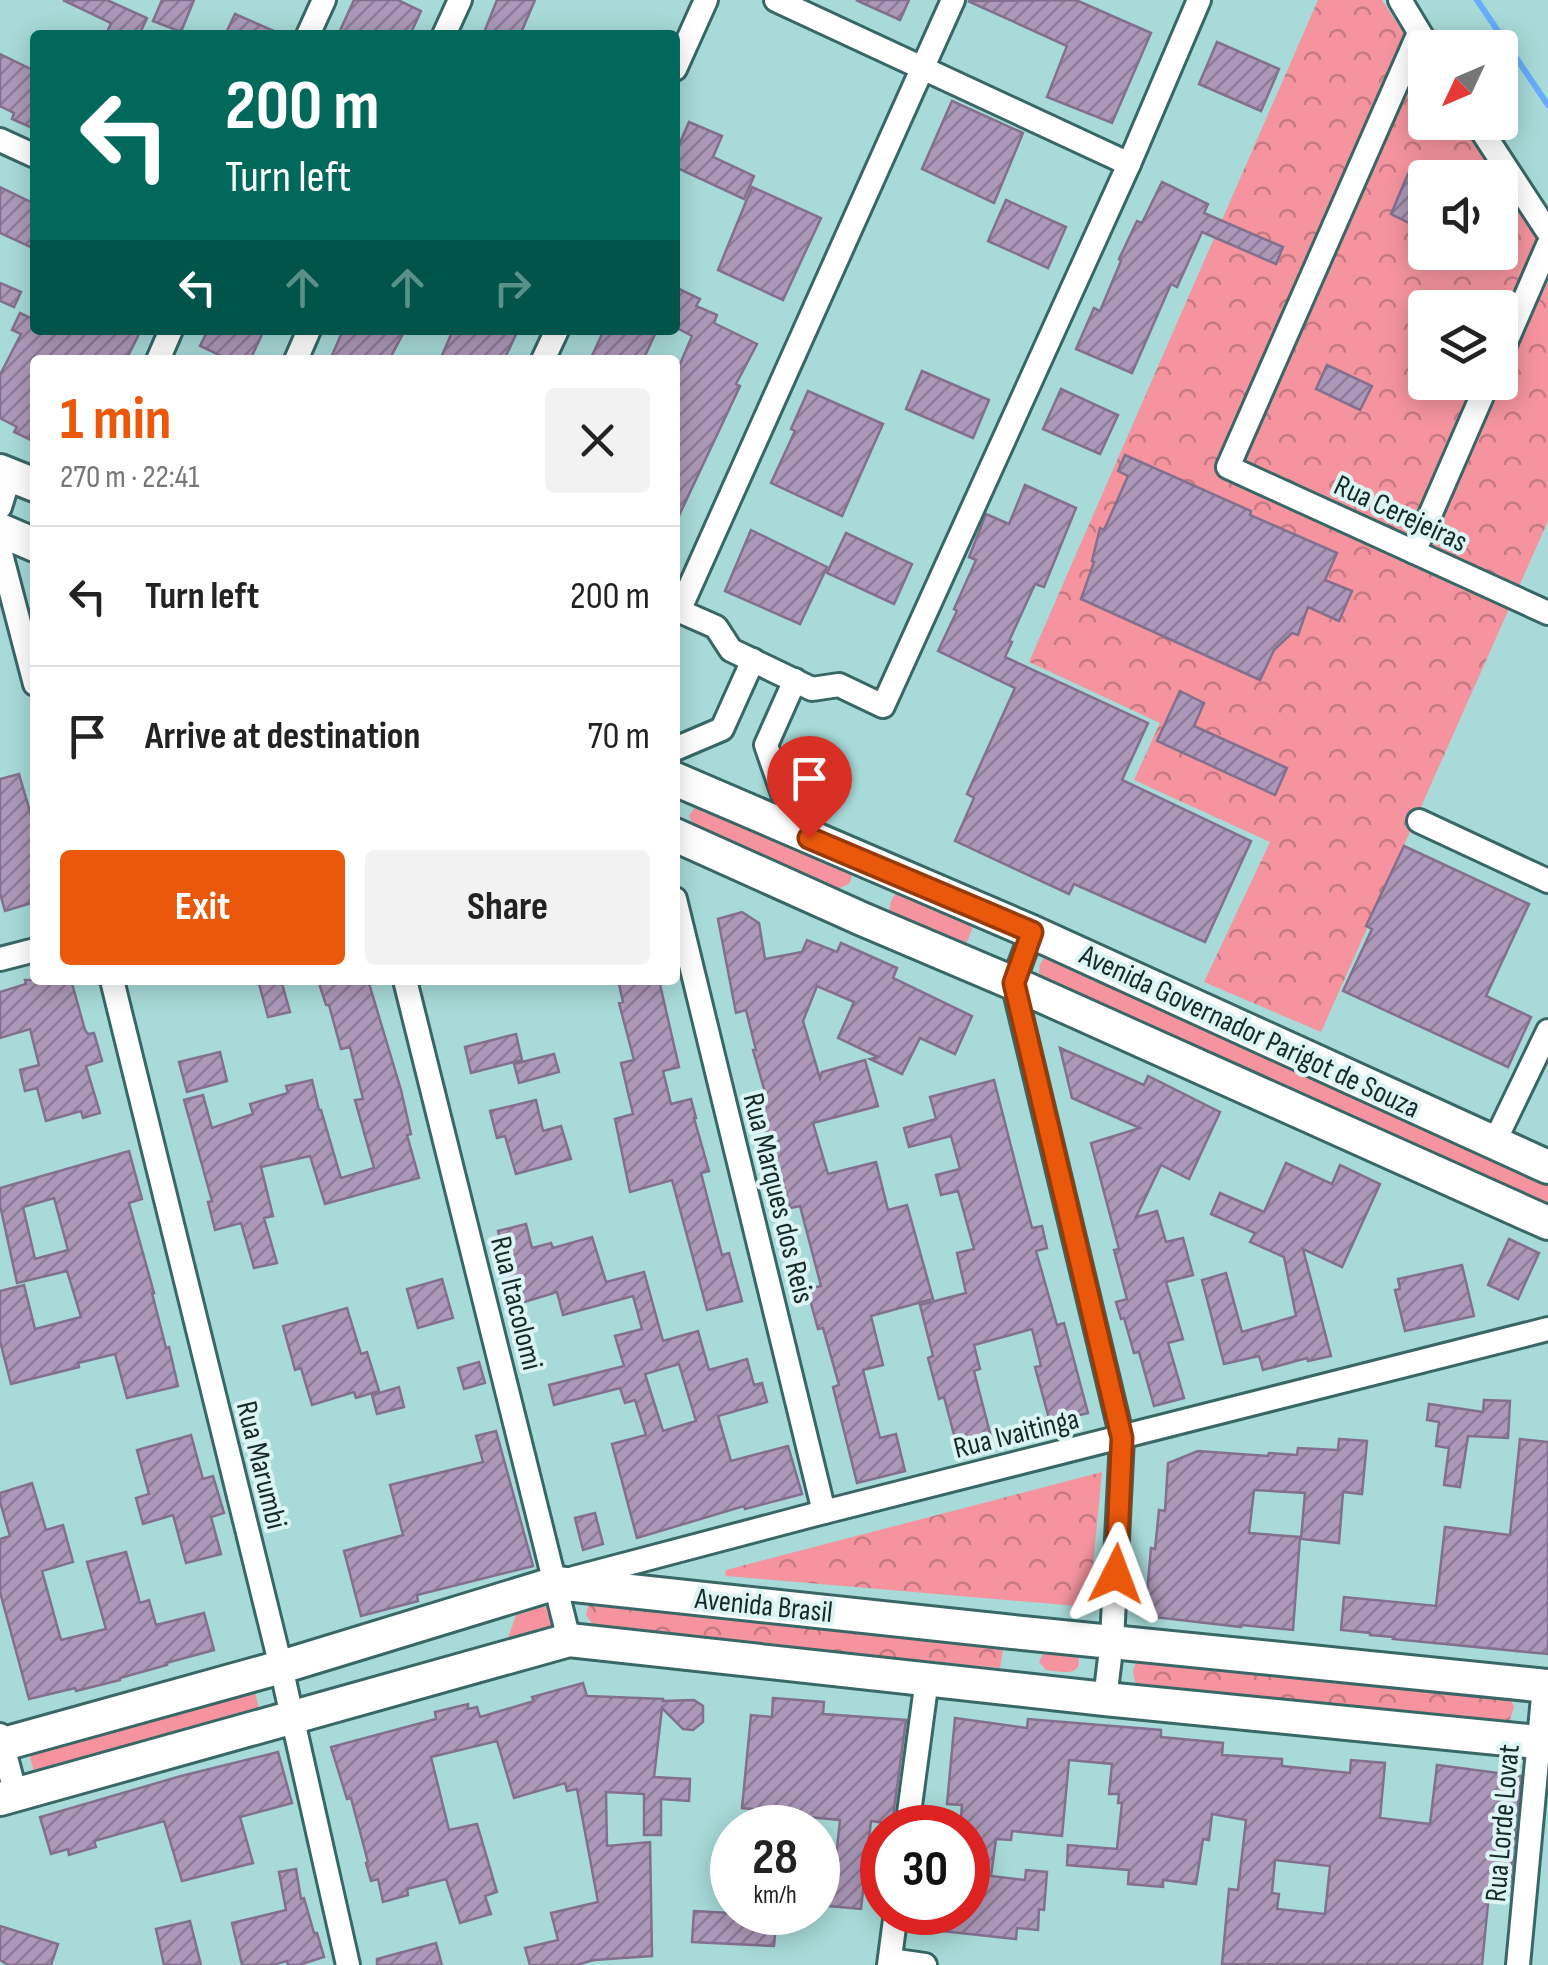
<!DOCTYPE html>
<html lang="en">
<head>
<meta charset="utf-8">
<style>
	:root { --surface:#fff; --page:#f2f2f2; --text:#222; --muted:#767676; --line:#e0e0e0; --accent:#ea580c }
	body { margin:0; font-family:"Sofia Sans Condensed",sans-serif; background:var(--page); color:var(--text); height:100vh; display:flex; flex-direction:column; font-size:38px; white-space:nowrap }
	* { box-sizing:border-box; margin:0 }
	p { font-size:32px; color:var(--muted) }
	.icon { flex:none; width:55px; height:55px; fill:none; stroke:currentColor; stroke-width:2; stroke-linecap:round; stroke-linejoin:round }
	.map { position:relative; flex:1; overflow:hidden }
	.sheet { position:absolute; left:30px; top:355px; width:650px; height:630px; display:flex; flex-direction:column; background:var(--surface); border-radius:10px; box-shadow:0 5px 25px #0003 }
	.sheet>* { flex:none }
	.banner { position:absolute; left:30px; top:30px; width:650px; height:305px; border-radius:10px; box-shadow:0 5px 25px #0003; background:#00695c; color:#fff; overflow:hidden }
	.needle { width:65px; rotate:226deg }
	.controls { position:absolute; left:1408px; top:30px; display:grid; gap:20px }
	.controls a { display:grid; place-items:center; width:110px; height:110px; border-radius:10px; background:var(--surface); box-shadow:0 5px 25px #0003; font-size:50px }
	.speed { position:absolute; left:710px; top:1805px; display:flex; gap:20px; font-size:50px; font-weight:700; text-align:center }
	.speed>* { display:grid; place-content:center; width:130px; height:130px; border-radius:50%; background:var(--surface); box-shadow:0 5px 25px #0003; line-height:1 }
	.speed small { font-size:25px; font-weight:400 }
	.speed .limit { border:15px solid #d22; background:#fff; color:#111 }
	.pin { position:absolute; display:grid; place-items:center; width:85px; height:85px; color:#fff; margin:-102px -42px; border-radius:50% 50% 50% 0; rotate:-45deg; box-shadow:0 0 10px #0007 }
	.pin .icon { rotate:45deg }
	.me { position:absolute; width:110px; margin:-55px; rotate:3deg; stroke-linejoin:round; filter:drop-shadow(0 0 8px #0008) }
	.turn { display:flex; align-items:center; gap:35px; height:210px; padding:0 30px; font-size:45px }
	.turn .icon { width:130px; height:130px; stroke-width:2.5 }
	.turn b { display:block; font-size:70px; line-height:85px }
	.lanes { display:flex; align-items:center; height:95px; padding:0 30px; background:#0003; justify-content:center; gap:50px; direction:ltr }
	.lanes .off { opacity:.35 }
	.round { display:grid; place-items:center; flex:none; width:105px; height:105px; border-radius:10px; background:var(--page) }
	.summary { display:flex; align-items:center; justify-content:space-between; height:170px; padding:0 30px }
	h1 { font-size:60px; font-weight:700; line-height:75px; color:var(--accent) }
	.primary-button { display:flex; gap:20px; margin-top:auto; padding:20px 30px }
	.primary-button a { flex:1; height:115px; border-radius:10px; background:var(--accent); color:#fff; font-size:40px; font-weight:700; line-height:115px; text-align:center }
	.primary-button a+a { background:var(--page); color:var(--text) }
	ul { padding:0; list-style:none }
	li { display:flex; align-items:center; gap:30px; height:140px; padding:0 30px; border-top:2px solid var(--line) }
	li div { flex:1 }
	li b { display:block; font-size:38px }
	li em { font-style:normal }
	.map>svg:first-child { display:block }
</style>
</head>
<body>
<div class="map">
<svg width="1548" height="1965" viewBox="0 0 1548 1965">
	<defs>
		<pattern id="park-crowns" width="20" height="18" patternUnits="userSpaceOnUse" patternTransform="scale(2.5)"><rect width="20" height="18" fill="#f5949f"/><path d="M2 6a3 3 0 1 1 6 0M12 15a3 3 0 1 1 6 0" fill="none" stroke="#c57982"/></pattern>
		<pattern id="building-hatch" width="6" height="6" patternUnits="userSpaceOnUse" patternTransform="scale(2.5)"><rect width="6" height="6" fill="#ad98b9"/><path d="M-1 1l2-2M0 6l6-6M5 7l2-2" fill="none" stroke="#8c7c96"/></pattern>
	</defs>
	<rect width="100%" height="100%" fill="#a7dad8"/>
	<g fill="#f5949f">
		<polygon points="704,801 853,871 850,883 838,889 695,828 689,816 695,807"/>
		<path d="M903 888 969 918 972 929 967 942 957 945 890 913C889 901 893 894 903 888Z"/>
		<path d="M1048 954 1548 1174V1207L1040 979C1038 968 1039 962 1048 954Z"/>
		<polygon points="542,1607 550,1607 559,1617 553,1630 506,1644 516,1615"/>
		<path d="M1045 1650 1077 1653C1086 1678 1061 1672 1046 1670L1039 1662Z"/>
		<polygon points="254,1688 260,1713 35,1775 28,1750"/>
	</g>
	<g fill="url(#park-crowns)" fill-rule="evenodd">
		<path d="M1318 0H1382L1425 65V122L1463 123 1499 178H1425V252H1500V178L1548 251V521L1321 1032 1204 982 1270 842 1134 780 1160 723 1029 662ZM1425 308H1500V382H1425Z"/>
		<polygon points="1102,1472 1089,1607 726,1576 725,1573 726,1570"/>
		<polygon points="594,1601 1004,1644 1000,1668 594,1627 586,1615 588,1607"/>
		<path d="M1138 1660 1511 1700 1514 1707 1509 1722 1136 1683C1132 1674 1132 1668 1138 1660Z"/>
	</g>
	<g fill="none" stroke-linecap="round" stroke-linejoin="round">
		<polyline stroke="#68acfb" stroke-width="6" points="1477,0 1548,105"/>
	</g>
	<g fill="url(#building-hatch)" stroke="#836f8e" stroke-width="2.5" fill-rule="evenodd">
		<polygon points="63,0 107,0 147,18 139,35 106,35 111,23"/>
		<polygon points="162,0 194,0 181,32 153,21"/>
		<polygon points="354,0 398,0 421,11 410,35 338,35"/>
		<polygon points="497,0 535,0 520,35 483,35"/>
		<polygon points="856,0 909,0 900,20"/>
		<polygon points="1076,0 1151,33 1112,123 1047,97 1067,46 968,1"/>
		<polygon points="235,14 283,35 225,35"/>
		<polygon points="1217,42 1279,69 1261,111 1199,84"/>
		<polygon points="0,54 35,71 35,129 12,119 14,113 0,106"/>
		<polygon points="952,101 1023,133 994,203 922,169"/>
		<polygon points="689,122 722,136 713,157 754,176 744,199 675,167 675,154"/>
		<polygon points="1408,174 1425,182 1425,231 1391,214"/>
		<polygon points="1162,182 1208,204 1204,213 1283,247 1276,264 1202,232 1177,287 1171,284 1132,373 1076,349 1094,308 1100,311 1121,261 1119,259 1137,221 1142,223"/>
		<polygon points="0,187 35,204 35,249 0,233"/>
		<polygon points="752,187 821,218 783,300 718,270"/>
		<polygon points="1006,200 1066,227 1048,268 988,241"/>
		<polygon points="0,283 21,292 14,307 0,301"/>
		<polygon points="675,287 700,299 696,306 717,315 714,323 757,344 736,384 740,386 675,524 675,376 692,336 675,327"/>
		<polygon points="20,313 35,320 35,330 141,330 126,360 35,360 35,442 14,432 17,427 0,418 0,375 21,334 12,330"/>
		<polygon points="208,330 264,330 250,360 230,360 200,346"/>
		<polygon points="343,330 405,330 389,360 330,360"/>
		<polygon points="453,330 518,330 504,360 440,360"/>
		<polygon points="604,330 657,330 643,360 590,360"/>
		<polygon points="1327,365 1372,386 1360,410 1316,389"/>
		<polygon points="922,371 989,400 973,438 906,409"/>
		<polygon points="1061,389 1118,415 1100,454 1043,429"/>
		<polygon points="808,391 883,424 842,516 771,483 795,431 791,429"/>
		<polygon points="1125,455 1251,511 1250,515 1337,553 1325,580 1352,591 1339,621 1308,607 1298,635 1292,633 1274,650 1260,680 1081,599 1094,562 1092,561 1100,528 1104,530 1128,476 1118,471"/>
		<polygon points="1025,485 1076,508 1044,587 1035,584 1009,641 1012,642 1005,657 1148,723 1122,780 1251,841 1205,942 1074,884 1069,894 955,841 974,798 967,794 1015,688 938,651 957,611 954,609 976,560 969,557 986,514 1009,524"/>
		<polygon points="751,530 827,567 800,624 725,591"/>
		<polygon points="846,533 912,564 894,604 827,573"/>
		<polygon points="1180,691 1204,703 1194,726 1287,768 1275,795 1157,741"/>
		<polygon points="19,774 35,829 35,902 5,911 0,893 0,779"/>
		<polygon points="1404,846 1529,904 1486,996 1531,1017 1508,1067 1343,991 1372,929 1366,926"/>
		<polygon points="742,912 759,923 765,959 802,952 807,940 837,952 841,943 897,968 893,978 972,1016 955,1054 920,1038 902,1074 870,1059 878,1057 838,1038 854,1002 817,986 803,1021 820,1078 822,1072 865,1060 878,1106 813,1123 828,1174 876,1162 888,1210 907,1205 933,1299 871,1316 883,1365 863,1370 880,1438 896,1434 905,1471 857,1483 833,1387 839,1385 823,1328 818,1329 807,1289 821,1286 800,1206 790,1208 769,1132 766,1133 756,1099 766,1096 753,1050 756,1050 746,1010 736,1013 718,919"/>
		<polygon points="25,980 71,980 85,1030 88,1034 94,1033 102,1061 86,1066 100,1113 83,1118 81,1111 46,1121 37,1088 25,1091 20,1070 39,1065 30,1029 0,1038 0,992 26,984"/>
		<polygon points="258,980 281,980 290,1012 268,1017"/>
		<polygon points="318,980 368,980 401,1090 411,1134 407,1135 419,1178 325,1204 310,1156 261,1167 273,1216 264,1218 277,1263 254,1268 241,1223 215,1230 208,1202 212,1201 184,1100 203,1095 212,1128 253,1114 250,1104 288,1093 286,1086 312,1080 319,1110 321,1110 341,1178 374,1168 355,1100 363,1099 350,1047 341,1049 329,1005 326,1005"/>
		<polygon points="618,980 659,980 679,1067 663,1071 671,1104 691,1099 696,1118 694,1118 709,1171 701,1173 722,1255 729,1253 742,1301 707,1310 672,1180 630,1192 615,1119 633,1114 621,1063 634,1060 619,1003 623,1002"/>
		<polygon points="516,1034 522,1060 471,1073 465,1047"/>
		<polygon points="1060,1048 1144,1085 1148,1076 1220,1112 1189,1179 1161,1165 1136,1217 1157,1211 1166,1242 1183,1238 1193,1275 1166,1282 1183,1339 1168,1343 1184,1398 1154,1406 1139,1352 1134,1353 1124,1318 1121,1319 1116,1302 1127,1299 1114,1250 1119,1249 1091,1143 1140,1128 1072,1098"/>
		<polygon points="220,1052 227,1081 187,1092 179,1062"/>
		<polygon points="554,1054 559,1072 519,1083 514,1064"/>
		<polygon points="994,1080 1032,1228 1042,1226 1047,1248 1036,1251 1057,1325 1064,1323 1088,1413 1050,1422 1035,1367 1041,1366 1032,1329 974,1345 980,1369 974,1371 991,1437 957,1446 944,1397 939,1399 928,1358 933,1356 920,1305 966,1293 957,1253 974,1249 958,1191 941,1195 936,1175 960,1169 951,1136 909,1147 904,1128 936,1119 930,1097"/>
		<polygon points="536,1100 543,1131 561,1126 571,1159 516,1174 505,1136 497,1138 490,1111"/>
		<path d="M129 1151 142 1199 129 1203 154 1293H152L166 1348 169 1347 178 1386 127 1398 115 1354 78 1363 79 1367 11 1384 0 1341V1291L24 1285 35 1329 81 1317 67 1271 17 1283 0 1205V1188ZM54 1198 68 1250 35 1259 23 1207Z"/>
		<polygon points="1286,1163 1332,1184 1340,1165 1380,1184 1342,1267 1303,1249 1331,1356 1308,1361 1307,1358 1263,1370 1259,1356 1224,1364 1202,1280 1226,1273 1242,1332 1296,1316 1284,1257 1250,1242 1255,1233 1211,1214 1220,1193 1264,1212"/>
		<path d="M526 1224 532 1248 551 1243 553 1248 592 1237 606 1282 644 1272 663 1341 698 1331 709 1370 747 1359 754 1385 762 1383 767 1402 718 1416 731 1461 788 1446 802 1494 745 1509 744 1506 637 1538 612 1444 646 1435 635 1400 625 1403 620 1388 554 1405 549 1385 624 1366 615 1336 642 1329 633 1296 563 1315 557 1292 518 1304 498 1231ZM679 1364 696 1421 663 1431 645 1374Z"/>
		<polygon points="1509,1239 1539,1253 1518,1299 1488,1285"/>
		<polygon points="1462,1265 1474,1316 1405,1331 1395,1290 1400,1289 1398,1279"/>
		<polygon points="442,1279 453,1318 418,1328 407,1289"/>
		<polygon points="347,1308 361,1354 367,1352 379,1391 356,1398 354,1392 312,1405 301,1368 295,1370 283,1326"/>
		<polygon points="479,1362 485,1383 464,1389 458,1368"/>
		<polygon points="399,1387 404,1407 377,1414 372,1395"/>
		<polygon points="1484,1400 1510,1401 1508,1438 1468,1436 1460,1487 1444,1485 1449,1448 1436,1446 1439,1422 1427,1420 1429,1404 1483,1412"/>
		<polygon points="496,1431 533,1566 417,1595 418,1601 361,1616 344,1551 403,1535 390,1485 483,1462 476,1436"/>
		<polygon points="191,1435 203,1479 213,1476 224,1513 211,1517 221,1554 186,1563 173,1515 143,1524 136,1498 149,1494 137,1450"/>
		<polygon points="1339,1439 1367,1441 1362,1494 1343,1492 1339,1543 1301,1539 1305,1493 1254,1490 1249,1533 1300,1537 1293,1630 1241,1625 1241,1627 1145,1616 1151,1548 1155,1549 1159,1510 1165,1511 1168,1463 1198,1451 1268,1456 1269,1453 1297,1455 1298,1448 1338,1450"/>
		<polygon points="1520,1439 1548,1442 1548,1654 1393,1639 1394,1637 1370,1635 1370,1633 1341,1630 1344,1597 1436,1606 1445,1527 1510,1535"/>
		<polygon points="32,1483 46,1530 63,1525 73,1562 42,1571 61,1640 106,1629 87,1562 126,1552 140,1603 149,1600 156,1625 204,1613 214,1650 166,1663 167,1665 120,1678 120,1680 76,1691 75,1688 29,1699 0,1592 0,1539 10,1536 0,1502 0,1493"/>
		<polygon points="595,1513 603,1544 583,1550 575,1518"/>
		<polygon points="583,1683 587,1696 663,1699 663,1701 694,1700 703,1706 703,1722 693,1730 683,1729 662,1708 654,1777 690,1779 689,1801 661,1799 661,1835 644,1835 644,1794 606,1792 607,1846 650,1842 652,1956 594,1960 576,1965 530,1965 525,1948 558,1940 551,1913 598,1902 577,1789 567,1791 565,1783 514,1798 497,1741 431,1757 449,1830 477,1824 497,1892 485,1896 491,1914 460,1923 446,1879 407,1889 408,1895 383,1902 378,1879 371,1881 366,1863 368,1862 351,1798 347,1799 331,1747 436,1719 435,1712 468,1704 468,1709 477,1707 480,1717 534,1701 532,1697"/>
		<polygon points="773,1698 824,1702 823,1714 906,1720 892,1824 871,1821 861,1909 818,1905 818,1876 834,1877 840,1820 764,1813 764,1810 742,1808 751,1715 772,1717"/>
		<path d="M955 1718 1027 1728 1028 1719 1161 1730V1737L1223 1743 1222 1755 1282 1759V1766L1350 1773 1351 1760 1385 1763 1380 1818 1430 1824 1437 1765 1521 1776 1510 1886 1490 1883 1482 1965 1222 1964 1229 1889 1238 1890 1246 1820 1212 1814 1209 1840 1203 1839 1196 1884 1163 1880V1887L1128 1884 1129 1870 1067 1865 1068 1845 1117 1849 1122 1803H1118L1119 1794H1109L1112 1764 1069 1760 1062 1836 1012 1831 1011 1840 996 1839 991 1876 1025 1880 1026 1870 1047 1872 1044 1910 1039 1909 1038 1930 1017 1928 1016 1939 941 1931 943 1912H968V1828H960L962 1805 947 1804ZM1275 1860 1330 1866 1325 1914 1277 1909 1279 1894 1272 1893Z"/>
		<polygon points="278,1752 292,1803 240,1817 253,1863 182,1881 164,1821 94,1841 96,1847 69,1855 68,1849 51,1854 40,1817 181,1776"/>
		<polygon points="296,1869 301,1899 304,1898 314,1933 317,1933 324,1957 299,1965 288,1965 287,1961 272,1965 242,1965 232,1923 286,1910 279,1872"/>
		<polygon points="694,1911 748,1914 748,1912 777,1912 774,1946 692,1942"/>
		<polygon points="190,1921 201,1965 164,1965 156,1929"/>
		<polygon points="0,1926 58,1944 51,1965 8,1965 0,1960"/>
		<polygon points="436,1943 442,1965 377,1965 377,1959"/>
	</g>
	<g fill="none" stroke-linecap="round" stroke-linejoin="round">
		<defs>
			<g id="street">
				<polyline points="776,0 1129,164"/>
				<polyline points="1400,0 1427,45"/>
				<polyline points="1419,33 1228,467 1548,613"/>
				<polyline points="308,35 324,0"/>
				<polyline points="444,35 460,0"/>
				<polyline points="675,69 706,0"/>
				<polyline points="1476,122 1548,232"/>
				<polyline points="0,140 35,156"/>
				<polyline points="1500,356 1548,245"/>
				<polyline points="158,360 171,330"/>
				<polyline points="296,360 309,330"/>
				<polyline points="543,360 557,330"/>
				<polyline points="0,507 10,475"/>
				<polyline points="0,550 35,684"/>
				<polyline points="1414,552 1488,382"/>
				<polyline points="675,609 716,627 731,650 812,689 839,685 883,706 1129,164 1199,0"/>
				<polyline points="679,611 953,0"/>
				<polyline points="795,680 766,745 783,794 809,838"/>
				<polyline points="675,749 722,729 753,660"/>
				<polyline points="1419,821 1548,881"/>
				<polyline points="675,899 824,1512"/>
				<polyline points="1032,932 1013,983 1122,1438 1112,1641 1105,1699"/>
				<polyline points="0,959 35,950"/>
				<polyline points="112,980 281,1667 348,1965"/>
				<polyline points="405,980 569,1640"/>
				<polyline points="1494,1143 1548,1031"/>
				<polyline points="574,1578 824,1512 1548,1329"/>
				<polyline points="0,1735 16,1795"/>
				<polyline points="907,1828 927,1679"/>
				<polyline points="890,1960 925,1965"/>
				<polyline points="889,1965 896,1912"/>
				<polyline points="1518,1965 1544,1686"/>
			</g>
			<g id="secondary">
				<polyline points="0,471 35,485"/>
				<polyline points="0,530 35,545"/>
				<polyline points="675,779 1032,932 1548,1167"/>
				<polyline points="675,835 862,919 1013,983 1548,1223"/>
				<polyline points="0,1745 281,1667 556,1583 1013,1632 1548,1686"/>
				<polyline points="0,1799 569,1640 1105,1699 1548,1743"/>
			</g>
		</defs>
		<use href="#street" stroke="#386766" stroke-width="28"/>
		<use href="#secondary" stroke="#386766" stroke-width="38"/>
		<use href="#street" stroke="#fff" stroke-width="22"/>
		<use href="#secondary" stroke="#fff" stroke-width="32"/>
	</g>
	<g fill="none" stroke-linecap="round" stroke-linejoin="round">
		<defs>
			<polyline id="route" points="809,838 1032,932 1014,983 1122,1438 1116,1574"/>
		</defs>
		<use href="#route" stroke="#983908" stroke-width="25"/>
		<use href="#route" stroke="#ea580c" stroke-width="18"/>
	</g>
	<g text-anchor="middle" stroke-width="8" stroke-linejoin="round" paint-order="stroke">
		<g font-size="30" fill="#152a29" stroke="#dcf5f4">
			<text transform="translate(1401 513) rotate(25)" y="10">Rua Cerejeiras</text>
			<text transform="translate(1250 1031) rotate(25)" y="10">Avenida Governador Parigot de Souza</text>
			<text transform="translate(779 1198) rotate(76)" y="10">Rua Marques dos Reis</text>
			<text transform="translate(517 1303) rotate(76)" y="10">Rua Itacolomi</text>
			<text transform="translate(1016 1433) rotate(-14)" y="10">Rua Ivaitinga</text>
			<text transform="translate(262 1465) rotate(76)" y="10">Rua Marumbi</text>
			<text transform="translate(764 1605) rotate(6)" y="10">Avenida Brasil</text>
			<text transform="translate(1502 1823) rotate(-85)" y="10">Rua Lorde Lovat</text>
		</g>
	</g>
</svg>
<div class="controls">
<a><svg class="needle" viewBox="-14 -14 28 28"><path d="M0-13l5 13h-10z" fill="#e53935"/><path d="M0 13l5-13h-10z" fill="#767676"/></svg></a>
<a><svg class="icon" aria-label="sound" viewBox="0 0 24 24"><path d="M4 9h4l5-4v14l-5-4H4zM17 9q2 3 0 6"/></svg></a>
<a><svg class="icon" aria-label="layers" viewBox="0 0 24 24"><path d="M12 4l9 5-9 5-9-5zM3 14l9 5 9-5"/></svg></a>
</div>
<div class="speed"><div>28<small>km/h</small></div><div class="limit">30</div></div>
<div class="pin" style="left:809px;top:838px;background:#d93025"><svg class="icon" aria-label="arrive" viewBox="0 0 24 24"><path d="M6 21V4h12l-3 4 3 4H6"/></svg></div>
<svg class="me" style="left:1116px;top:1574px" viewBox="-20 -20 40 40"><path d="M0-17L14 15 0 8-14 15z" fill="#ea580c" stroke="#fff" stroke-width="4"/></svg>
<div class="banner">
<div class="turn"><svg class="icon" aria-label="left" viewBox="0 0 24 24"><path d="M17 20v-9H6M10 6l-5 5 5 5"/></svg><div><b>200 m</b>Turn left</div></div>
<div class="lanes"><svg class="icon" aria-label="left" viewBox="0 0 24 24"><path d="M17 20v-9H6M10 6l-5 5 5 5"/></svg><svg class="icon off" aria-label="ahead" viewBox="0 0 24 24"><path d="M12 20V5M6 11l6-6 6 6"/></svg><svg class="icon off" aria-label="ahead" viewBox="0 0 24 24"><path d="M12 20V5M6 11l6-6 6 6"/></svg><svg class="icon off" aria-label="right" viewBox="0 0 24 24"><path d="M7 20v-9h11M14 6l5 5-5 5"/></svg></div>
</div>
<section class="sheet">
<div class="summary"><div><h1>1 min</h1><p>270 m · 22:41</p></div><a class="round"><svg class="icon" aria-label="close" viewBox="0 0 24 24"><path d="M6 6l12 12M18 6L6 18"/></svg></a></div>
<ul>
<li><svg class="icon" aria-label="left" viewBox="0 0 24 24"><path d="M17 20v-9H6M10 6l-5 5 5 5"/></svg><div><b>Turn left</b></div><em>200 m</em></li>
<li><svg class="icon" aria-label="arrive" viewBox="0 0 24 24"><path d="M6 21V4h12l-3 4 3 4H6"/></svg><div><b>Arrive at destination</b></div><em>70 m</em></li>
</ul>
<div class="primary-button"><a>Exit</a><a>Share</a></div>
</section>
</div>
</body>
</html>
